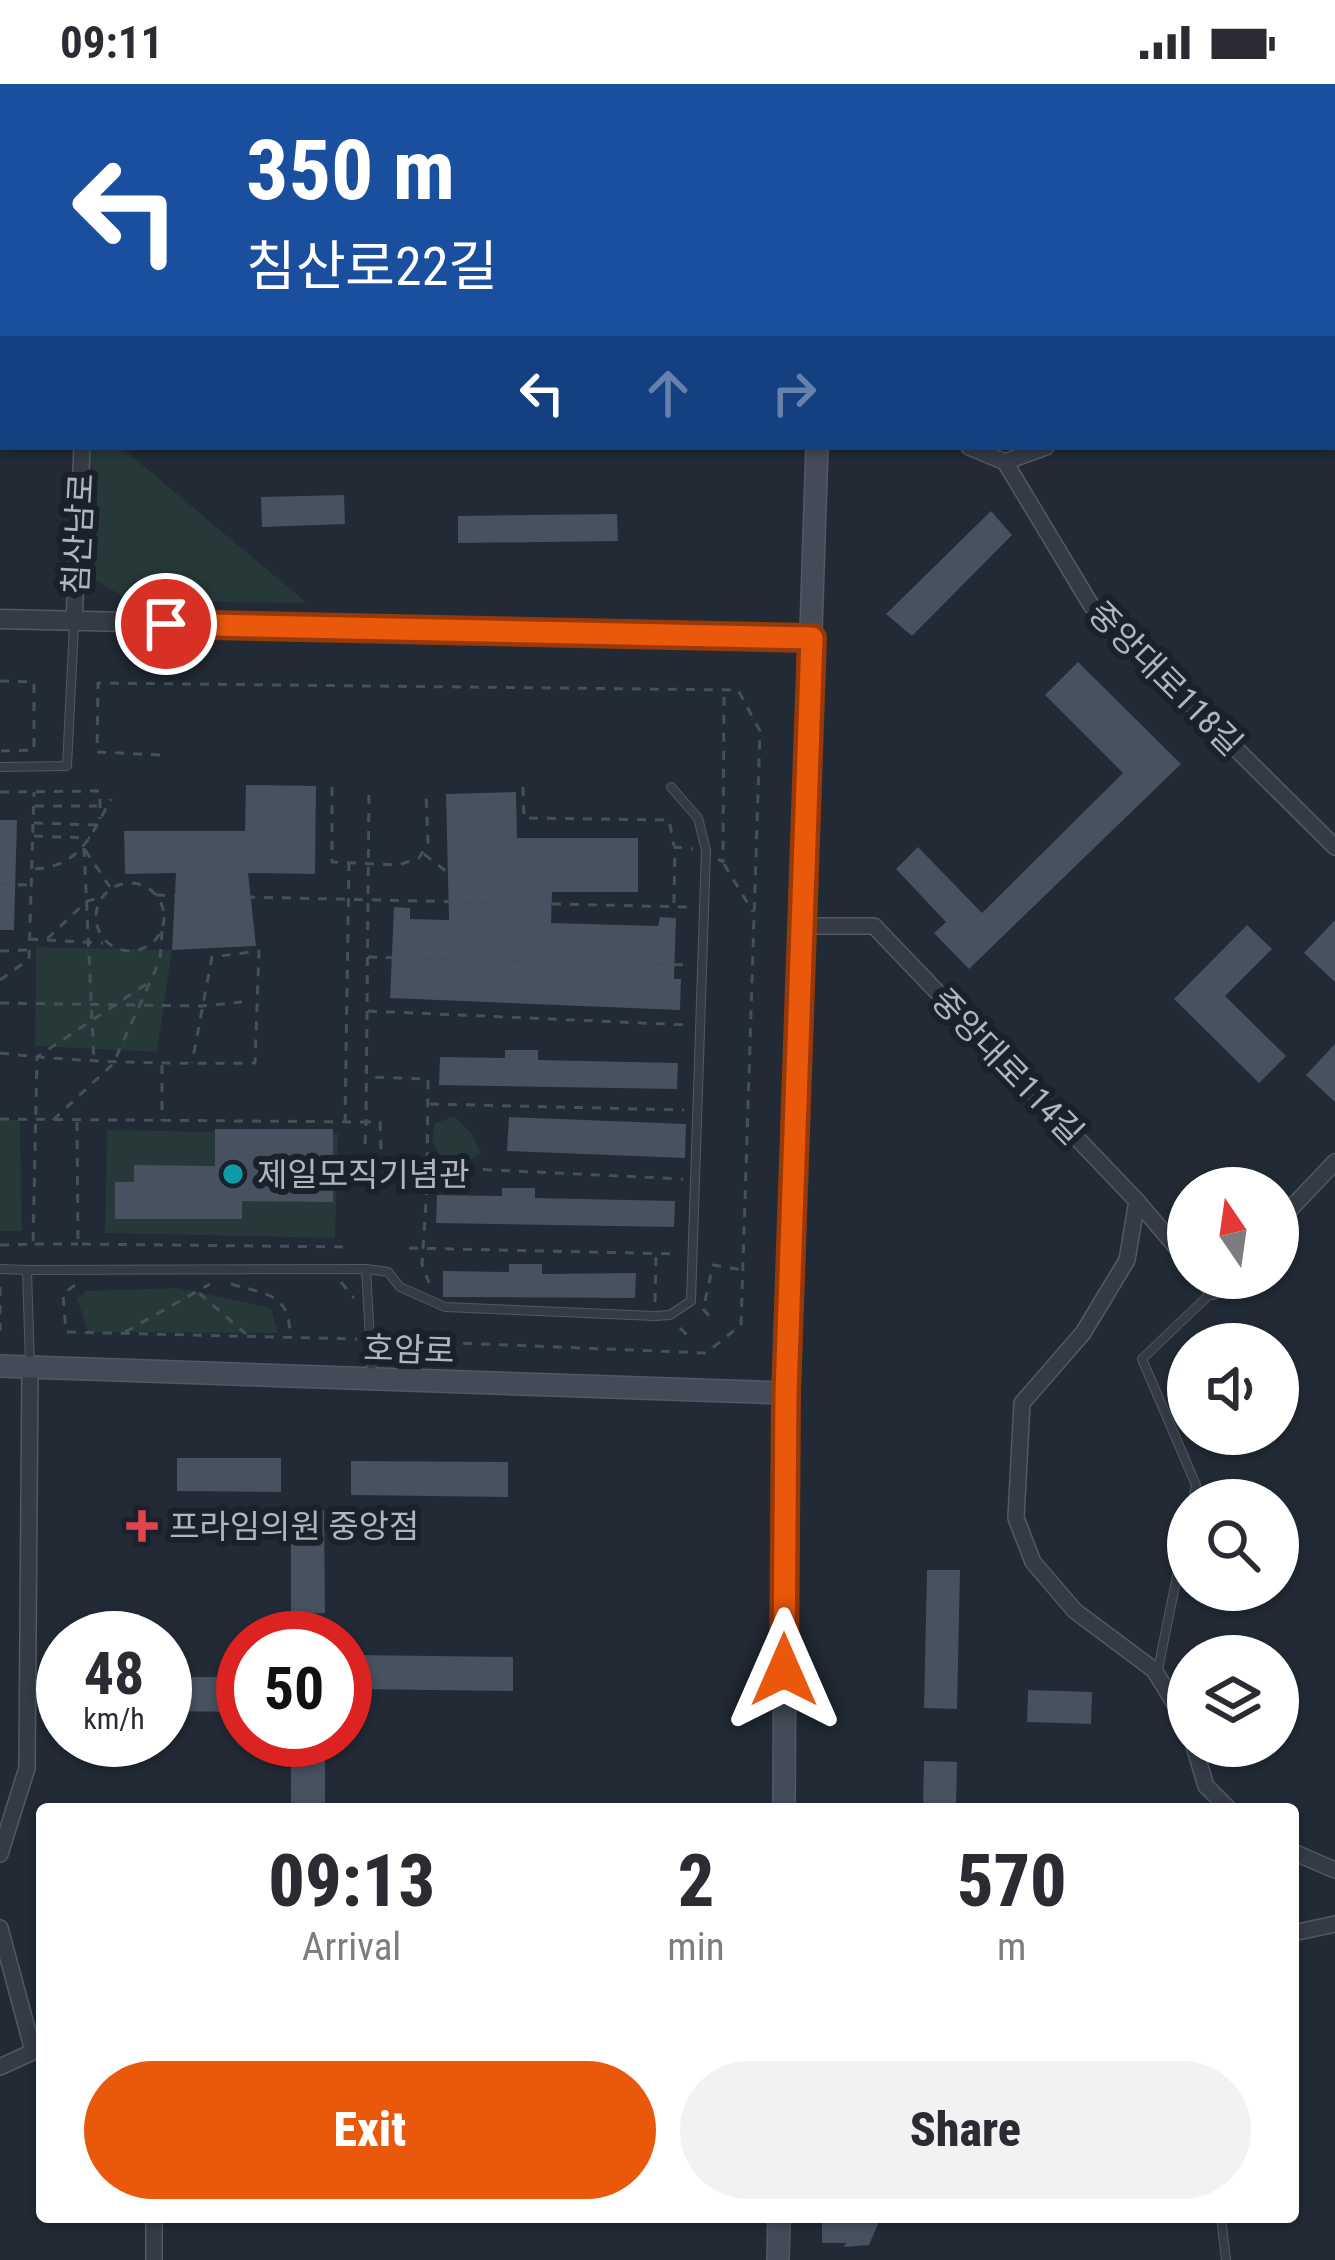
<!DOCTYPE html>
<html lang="en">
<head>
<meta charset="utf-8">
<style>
	:root { --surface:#fff; --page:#f2f2f3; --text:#2b2b33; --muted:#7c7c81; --accent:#ea580c }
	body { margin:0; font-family:"Roboto Condensed","Noto Sans KR",sans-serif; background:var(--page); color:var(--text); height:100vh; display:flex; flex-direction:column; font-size:45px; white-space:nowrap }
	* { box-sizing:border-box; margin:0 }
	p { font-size:39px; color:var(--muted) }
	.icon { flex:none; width:66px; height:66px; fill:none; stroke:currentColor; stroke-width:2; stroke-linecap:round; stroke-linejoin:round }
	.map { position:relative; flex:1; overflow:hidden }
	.panel { position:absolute; left:36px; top:1719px; width:1263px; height:420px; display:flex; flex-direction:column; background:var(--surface); border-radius:12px; box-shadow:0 3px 9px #0004 }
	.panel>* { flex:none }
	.banner { position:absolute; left:0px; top:0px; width:1335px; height:366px; box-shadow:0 3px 9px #0004; background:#1a4fa0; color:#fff; overflow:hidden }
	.needle { width:78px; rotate:347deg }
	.buttons { position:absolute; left:1167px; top:1083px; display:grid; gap:24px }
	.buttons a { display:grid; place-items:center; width:132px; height:132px; border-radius:50%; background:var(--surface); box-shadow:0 3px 9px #0004; font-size:60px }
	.speed { position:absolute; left:36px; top:1527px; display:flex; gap:24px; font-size:60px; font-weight:700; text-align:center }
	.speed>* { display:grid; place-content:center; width:156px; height:156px; border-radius:50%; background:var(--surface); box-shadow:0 3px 9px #0004; line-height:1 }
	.speed small { font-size:30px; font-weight:400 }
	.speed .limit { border:18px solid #d22; background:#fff; color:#111 }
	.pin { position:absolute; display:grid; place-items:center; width:102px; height:102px; color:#fff; margin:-51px; border:6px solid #fff; border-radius:50%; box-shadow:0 3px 12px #0007 }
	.me { position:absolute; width:132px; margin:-66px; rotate:0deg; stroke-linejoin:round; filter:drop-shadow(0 0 9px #0008) }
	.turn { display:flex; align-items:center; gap:42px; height:252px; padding:0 48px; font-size:54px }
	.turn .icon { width:156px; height:156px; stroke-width:2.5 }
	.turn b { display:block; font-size:84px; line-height:102px }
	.lanes { display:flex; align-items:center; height:114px; padding:0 48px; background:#0003; justify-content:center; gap:60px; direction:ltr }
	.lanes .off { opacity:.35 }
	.eta { display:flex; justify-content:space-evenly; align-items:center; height:204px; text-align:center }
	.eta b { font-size:72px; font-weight:800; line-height:84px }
	.button { display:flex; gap:24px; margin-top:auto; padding:24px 48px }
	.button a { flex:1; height:138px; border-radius:72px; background:var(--accent); color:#fff; font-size:48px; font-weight:800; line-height:138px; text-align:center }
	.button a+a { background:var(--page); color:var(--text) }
	.status { display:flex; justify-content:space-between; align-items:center; height:84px; padding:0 60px; background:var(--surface); direction:ltr }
	.status svg { height:33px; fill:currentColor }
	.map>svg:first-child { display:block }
</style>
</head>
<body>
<div class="status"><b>09:11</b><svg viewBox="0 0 49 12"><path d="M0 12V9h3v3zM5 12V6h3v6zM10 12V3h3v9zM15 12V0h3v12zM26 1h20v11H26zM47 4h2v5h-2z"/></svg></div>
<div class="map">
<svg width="1335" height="2176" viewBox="0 0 1335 2176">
	<rect width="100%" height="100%" fill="#212a35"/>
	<g fill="#263838">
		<polygon points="82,363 121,363 307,519 130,517 76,484"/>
		<polygon points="36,863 172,866 157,968 35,962"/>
		<polygon points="454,1032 472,1050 481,1069 462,1081 442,1075 432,1059 434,1040"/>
		<polygon points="0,1036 20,1036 22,1147 0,1147"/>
		<polygon points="107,1046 338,1050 335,1154 105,1149"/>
		<polygon points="178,1204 271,1224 278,1249 88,1248 77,1215 86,1207"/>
	</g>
	<g fill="#47515f">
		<polygon points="344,411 345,440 262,443 261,413"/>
		<polygon points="991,427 1012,451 912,552 886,530"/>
		<polygon points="617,430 618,457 458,459 458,432"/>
		<polygon points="1078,578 1181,680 969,885 934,849 946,838 896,785 918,763 982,829 1123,689 1045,611"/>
		<polygon points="246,701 316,702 315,790 248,789 256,862 172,866 176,789 125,790 124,747 245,747"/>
		<polygon points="516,708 517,754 638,754 638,808 552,808 551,839 658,842 660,833 676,834 674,895 681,895 680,926 390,914 394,823 410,824 410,835 449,836 446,710"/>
		<polygon points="0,736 17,736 14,846 0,846"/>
		<polygon points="1335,836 1335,898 1304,869"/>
		<polygon points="1247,841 1272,865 1225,912 1286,972 1259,999 1174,915"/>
		<polygon points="1335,960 1335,1018 1306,991"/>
		<polygon points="505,966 538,966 538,976 678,979 677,1005 439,1001 440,973 505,974"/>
		<polygon points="509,1033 686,1040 685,1074 507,1067"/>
		<polygon points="215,1045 333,1045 333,1118 242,1117 242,1135 115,1135 115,1098 134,1098 134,1081 215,1082"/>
		<polygon points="502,1104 535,1104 535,1114 675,1117 674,1143 436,1139 437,1111 502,1112"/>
		<polygon points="509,1180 542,1180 542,1190 636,1189 635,1214 443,1213 443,1187 509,1188"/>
		<polygon points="177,1374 281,1374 281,1408 177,1407"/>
		<polygon points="351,1377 508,1378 508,1413 351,1411"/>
		<polygon points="291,1426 324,1426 325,1529 291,1530"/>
		<polygon points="927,1486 960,1486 957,1625 924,1624"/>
		<polygon points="356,1571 513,1573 513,1607 356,1605"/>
		<polygon points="165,1593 243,1593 243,1628 165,1627"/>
		<polygon points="1028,1606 1092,1608 1091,1640 1027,1638"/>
		<rect x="291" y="1656" width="34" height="69"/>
		<polygon points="924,1677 957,1678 956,1725 923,1725"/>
		<polygon points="822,2133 881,2133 869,2161 844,2163 846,2159 822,2159"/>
	</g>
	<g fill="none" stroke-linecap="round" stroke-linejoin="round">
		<defs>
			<g id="service">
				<polyline points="0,683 67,682 74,541"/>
				<polyline points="0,1185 27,1186 30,1281"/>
				<polyline points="366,1185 372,1290"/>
				<polyline points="27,1186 366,1185 388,1188 400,1203 445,1223 655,1232 670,1231 691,1217 706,766 698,734 671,703"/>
				<polyline points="1193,1416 1196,1401 1142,1275 1212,1208"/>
				<polyline points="1157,1590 1188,1438"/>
				<polyline points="1221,2133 1226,2176"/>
			</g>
			<g id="minor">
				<polyline points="1245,0 1245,3"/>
				<polyline points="99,3 99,0"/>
				<polyline points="1332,340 1335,341"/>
				<polyline points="969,363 1005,378 1091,521 1335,763"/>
				<polyline points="1005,378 1046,363"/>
				<polyline points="74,538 82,363"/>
				<polyline points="802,842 874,842 1137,1117 1188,1177"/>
				<polyline points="1137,1117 1127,1176 1083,1249 1022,1319 1016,1434 1033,1478 1075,1527 1154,1586 1188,1641"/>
				<polyline points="1278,1138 1335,1078"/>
				<polyline points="1202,1194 1213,1207 1225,1194"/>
				<polyline points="1194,1662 1206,1702 1229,1725"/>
				<polyline points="1293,1768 1335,1786"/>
				<polyline points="0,1770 27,1684 30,1282"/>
				<polyline points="0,1844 33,1967"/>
				<polyline points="1293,1849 1335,1840"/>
				<polyline points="0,1983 39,1965"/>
				<polyline points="154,2133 154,2176"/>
			</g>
			<polyline id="tertiary" points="0,535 812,554"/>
			<g id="secondary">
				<polyline points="824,3 824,0"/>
				<polyline points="0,1282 786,1309"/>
				<polyline points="784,1725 786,1309 817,363"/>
				<polyline points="778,2176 779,2133"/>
			</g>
		</defs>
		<use href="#service" stroke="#525963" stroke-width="10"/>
		<use href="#minor" stroke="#525963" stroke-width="18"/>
		<use href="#tertiary" stroke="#525963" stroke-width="21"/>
		<use href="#secondary" stroke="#525963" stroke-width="24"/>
		<g stroke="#425356" stroke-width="3" stroke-dasharray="9 9" stroke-linecap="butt">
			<polyline points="0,597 34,598 34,666 0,667"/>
			<polyline points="160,671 97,668 98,599 738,606 760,647 741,1241 706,1269 384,1256"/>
			<polyline points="332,703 332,778 398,781 419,774 428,759 426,708"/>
			<polyline points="523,703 524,734 669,736 674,762"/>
			<polyline points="0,708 100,707 100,735"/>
			<polyline points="35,722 97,722"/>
			<polyline points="34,739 97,741"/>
			<polyline points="34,752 90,754"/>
			<polyline points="84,764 94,978"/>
			<polyline points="85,766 110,803"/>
			<polyline points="424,770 448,789"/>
			<polyline points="718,775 723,778 724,608"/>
			<polyline points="724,780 753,828"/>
			<path d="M35 785C80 782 91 752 111 715"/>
			<circle cx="130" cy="833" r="34"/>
			<polyline points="0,800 28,801"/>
			<polyline points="156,811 688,823"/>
			<polyline points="674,819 675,763 693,765"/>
			<polyline points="29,855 103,859"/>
			<polyline points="47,855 87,817 100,814"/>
			<polyline points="0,867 27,866"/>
			<polyline points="368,873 688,881"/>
			<polyline points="0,896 29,875 34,708"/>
			<polyline points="0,919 203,922 242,918"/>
			<polyline points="368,927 688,941"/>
			<path d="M0 969C86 979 169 980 255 979L259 867 212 873 192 979"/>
			<polyline points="162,981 162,1037"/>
			<polyline points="430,1020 684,1026"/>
			<polyline points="0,1035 366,1038 369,705"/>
			<polyline points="53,1036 113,980 160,876 162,847"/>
			<polyline points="77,1038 78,1160 350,1163"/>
			<polyline points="345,1039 349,778"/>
			<polyline points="365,1060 366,1038 380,1038 382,1096 427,1100 428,995 369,993"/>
			<polyline points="429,1083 683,1095"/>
			<polyline points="427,1102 422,1180 429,1199"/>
			<polyline points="35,1160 78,1160"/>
			<polyline points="0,1161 33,1160 37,973 151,897"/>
			<polyline points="409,1164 678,1170"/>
			<polyline points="341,1198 354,1214"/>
			<path d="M231 1200C268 1211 290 1209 290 1253"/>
			<polyline points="75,1201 63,1210 66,1248 357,1255"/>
			<polyline points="0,1203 0,1247"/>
			<polyline points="199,1209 246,1250"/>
			<polyline points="705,1217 713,1181 743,1186"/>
			<polyline points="655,1218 656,1169"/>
			<polyline points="703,1225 714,1237"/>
			<polyline points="680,1244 688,1252"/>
			<polyline points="125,1248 210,1200"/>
		</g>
		<use href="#service" stroke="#343b46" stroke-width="8"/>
		<use href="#minor" stroke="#343b46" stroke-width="15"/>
		<use href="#tertiary" stroke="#343b46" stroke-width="18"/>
		<use href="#secondary" stroke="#434b58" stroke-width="21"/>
	</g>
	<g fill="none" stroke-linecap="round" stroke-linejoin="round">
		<defs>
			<polyline id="route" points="166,540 812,554 786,1309 784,1586"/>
		</defs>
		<use href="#route" stroke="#983908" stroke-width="30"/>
		<use href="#route" stroke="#ea580c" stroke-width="21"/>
	</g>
	<circle fill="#0f9aa8" stroke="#1a212a" stroke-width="4.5" cx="233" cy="1090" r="12"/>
	<path fill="#e0444e" stroke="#1a212a" stroke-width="4.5" d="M136 1424h12v12h12v12h-12v12h-12v-12h-12v-12h12z"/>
	<g text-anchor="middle" stroke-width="12" stroke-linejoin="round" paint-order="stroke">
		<g font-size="33" fill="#aeb6c2" stroke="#1a212a">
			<text transform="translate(78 450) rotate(-87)" y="12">침산남로</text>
			<text transform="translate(1166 594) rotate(45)" y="12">중앙대로118길</text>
			<text transform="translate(1008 982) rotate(46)" y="12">중앙대로114길</text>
			<text transform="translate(409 1265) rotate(2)" y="12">호암로</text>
		</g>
		<g font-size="33" fill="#aeb6c2" stroke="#1a212a" text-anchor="start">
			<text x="257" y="1102">제일모직기념관</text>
			<text x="169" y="1454">프라임의원 중앙점</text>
		</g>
	</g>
</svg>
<div class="buttons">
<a><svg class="needle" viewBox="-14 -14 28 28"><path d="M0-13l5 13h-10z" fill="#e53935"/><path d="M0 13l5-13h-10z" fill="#7c7c81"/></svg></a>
<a><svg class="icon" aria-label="sound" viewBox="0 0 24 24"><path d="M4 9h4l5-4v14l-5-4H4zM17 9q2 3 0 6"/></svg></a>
<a><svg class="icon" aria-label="search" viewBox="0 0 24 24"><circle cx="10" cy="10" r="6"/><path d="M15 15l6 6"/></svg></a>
<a><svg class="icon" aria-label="layers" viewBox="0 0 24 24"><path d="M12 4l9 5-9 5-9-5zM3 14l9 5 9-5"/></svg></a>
</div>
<div class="speed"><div>48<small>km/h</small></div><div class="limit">50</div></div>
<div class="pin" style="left:166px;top:540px;background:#d93025"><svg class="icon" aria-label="arrive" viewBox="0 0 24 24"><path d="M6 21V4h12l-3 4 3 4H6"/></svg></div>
<svg class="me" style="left:784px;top:1586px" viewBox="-20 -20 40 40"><path d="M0-17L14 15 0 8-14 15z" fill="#ea580c" stroke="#fff" stroke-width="4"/></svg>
<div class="banner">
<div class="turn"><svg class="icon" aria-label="left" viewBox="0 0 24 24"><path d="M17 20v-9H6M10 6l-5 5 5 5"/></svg><div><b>350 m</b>침산로22길</div></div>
<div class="lanes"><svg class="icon" aria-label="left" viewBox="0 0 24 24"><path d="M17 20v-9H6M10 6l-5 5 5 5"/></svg><svg class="icon off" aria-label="ahead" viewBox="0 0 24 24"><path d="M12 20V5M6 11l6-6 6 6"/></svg><svg class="icon off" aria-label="right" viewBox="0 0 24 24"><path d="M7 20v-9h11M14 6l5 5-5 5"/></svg></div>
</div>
<section class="panel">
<div class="eta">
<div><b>09:13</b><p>Arrival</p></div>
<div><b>2</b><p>min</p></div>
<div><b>570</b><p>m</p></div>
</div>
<div class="button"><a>Exit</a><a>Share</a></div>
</section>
</div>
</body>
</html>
